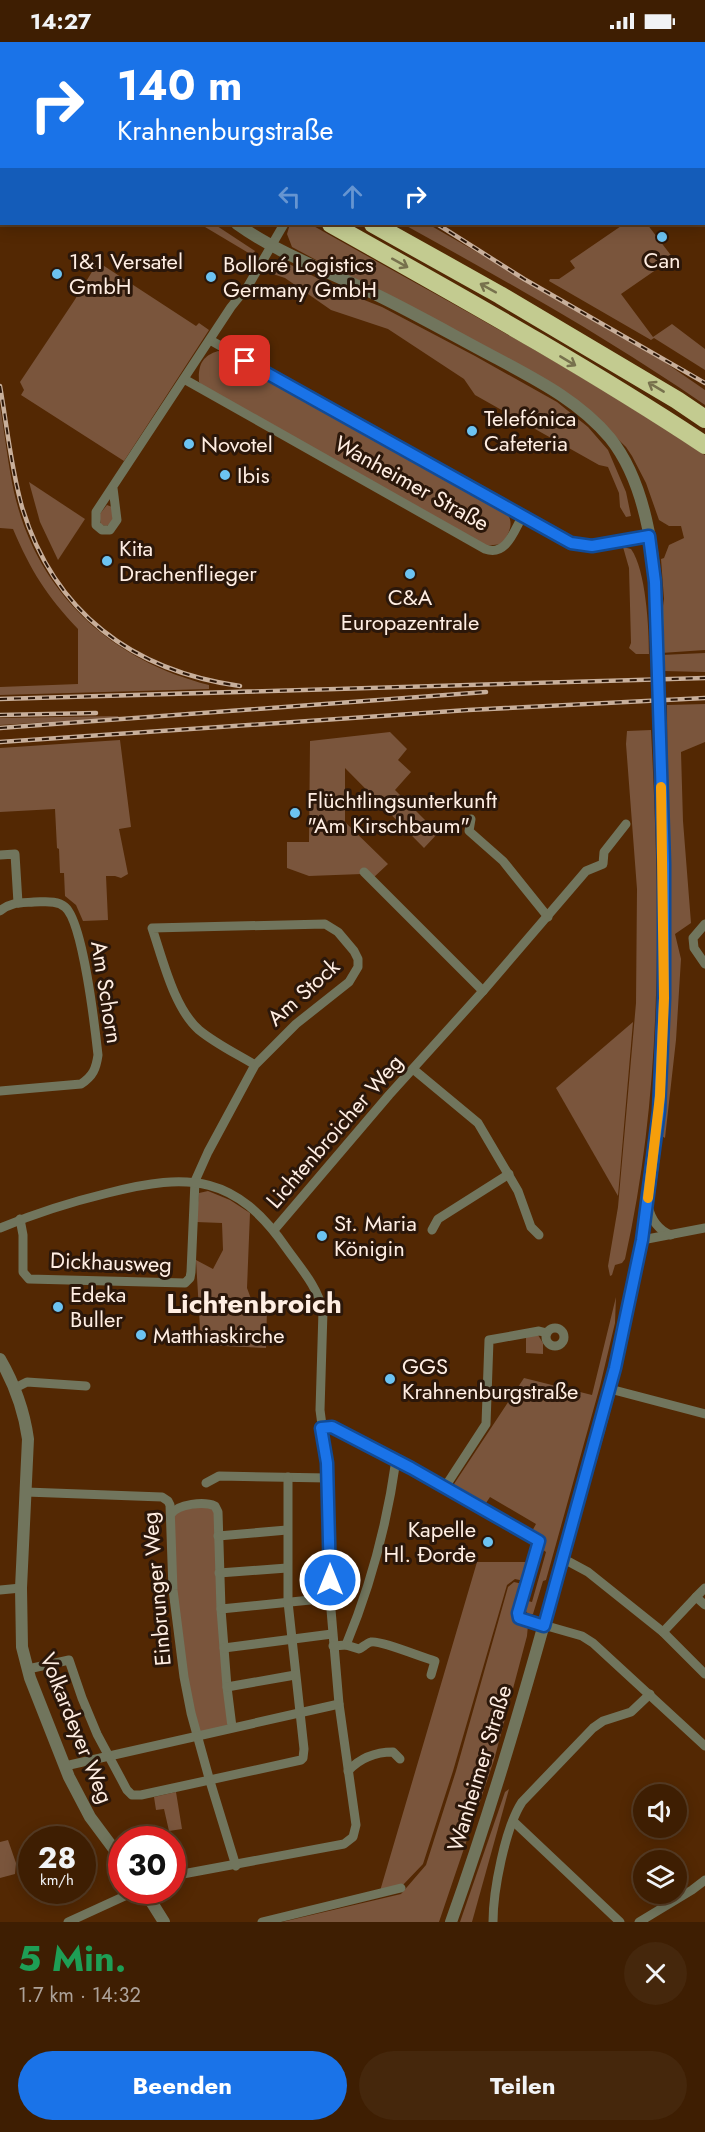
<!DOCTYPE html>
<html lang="de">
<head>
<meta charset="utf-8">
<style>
	:root { --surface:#3e1e02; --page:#45270c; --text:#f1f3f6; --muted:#ada299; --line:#573c24; --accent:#1a73e8 }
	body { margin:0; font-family:Jost,sans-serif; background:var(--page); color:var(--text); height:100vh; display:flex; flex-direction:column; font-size:22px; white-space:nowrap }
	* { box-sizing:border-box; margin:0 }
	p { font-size:20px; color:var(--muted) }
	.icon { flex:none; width:33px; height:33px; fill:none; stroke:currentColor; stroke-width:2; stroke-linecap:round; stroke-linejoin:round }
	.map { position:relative; height:1880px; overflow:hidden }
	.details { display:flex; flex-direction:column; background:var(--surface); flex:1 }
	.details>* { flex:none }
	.top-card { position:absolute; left:0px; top:0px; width:705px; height:183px; box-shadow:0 3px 15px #0003,0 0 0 2px var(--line); background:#1a73e8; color:#fff; overflow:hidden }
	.fabs { position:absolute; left:633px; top:1742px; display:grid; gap:12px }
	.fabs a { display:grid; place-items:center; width:54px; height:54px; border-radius:50%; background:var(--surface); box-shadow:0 3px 15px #0003,0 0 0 2px var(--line); font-size:30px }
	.speed { position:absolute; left:18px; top:1784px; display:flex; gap:12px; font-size:30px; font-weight:700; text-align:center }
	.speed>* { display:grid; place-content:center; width:78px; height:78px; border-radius:50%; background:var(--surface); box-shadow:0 3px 15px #0003,0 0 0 2px var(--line); line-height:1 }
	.speed small { font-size:15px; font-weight:400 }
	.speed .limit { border:9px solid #d22; background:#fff; color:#111 }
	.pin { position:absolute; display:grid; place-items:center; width:51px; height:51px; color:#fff; margin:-26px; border-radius:12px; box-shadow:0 3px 9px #0006 }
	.me { position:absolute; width:66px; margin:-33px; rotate:0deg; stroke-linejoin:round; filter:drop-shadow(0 0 4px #0008) }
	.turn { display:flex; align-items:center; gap:21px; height:126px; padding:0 18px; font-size:27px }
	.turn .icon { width:78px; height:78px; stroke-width:2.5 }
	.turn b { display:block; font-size:42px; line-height:51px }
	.lanes { display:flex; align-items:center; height:57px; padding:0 18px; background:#0003; justify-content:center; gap:30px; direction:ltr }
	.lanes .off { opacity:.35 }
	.round { display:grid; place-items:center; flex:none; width:63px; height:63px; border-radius:32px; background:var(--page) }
	.overview { display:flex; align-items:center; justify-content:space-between; height:102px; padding:0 18px }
	h1 { font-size:36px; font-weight:700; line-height:45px; color:#1e9e55 }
	.cta { display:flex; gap:12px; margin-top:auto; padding:12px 18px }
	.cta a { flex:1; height:69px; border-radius:36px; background:var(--accent); color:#fff; font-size:24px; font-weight:700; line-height:69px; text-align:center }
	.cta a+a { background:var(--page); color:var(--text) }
	.status { display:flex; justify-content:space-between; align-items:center; height:42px; padding:0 30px; background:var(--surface); direction:ltr }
	.status svg { height:16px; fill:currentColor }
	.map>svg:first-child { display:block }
</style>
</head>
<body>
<div class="status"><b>14:27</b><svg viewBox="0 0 49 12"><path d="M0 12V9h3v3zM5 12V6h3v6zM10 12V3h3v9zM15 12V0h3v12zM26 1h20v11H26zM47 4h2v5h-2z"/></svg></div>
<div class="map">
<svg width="705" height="1880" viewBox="0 0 705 1880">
	<rect width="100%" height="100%" fill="#532803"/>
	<g fill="#7a553c">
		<polygon points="0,5 2,6 0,132"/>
		<polygon points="200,182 214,182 255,209 252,213"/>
		<path d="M290 182H310C443 257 578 328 705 413V608L661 611V578L664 557 661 517 664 516 669 503 684 496 681 484H669L659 478 646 441 632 414 626 405 593 373 348 235 292 205 287 192Z"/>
		<path d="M403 182H428L644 306 705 348V363C608 296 506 239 403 182Z"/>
		<polygon points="624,182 647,182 673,216 621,252 653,295 672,282 705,307 705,328 654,296 651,298 549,239 550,237 559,237 575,226 570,219"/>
		<polygon points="98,220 196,284 199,281 209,288 124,419 21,353 24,348 20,340 74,259"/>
		<polygon points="275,221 289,222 349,252 382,265 475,314 557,360 588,385 608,408 626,450 631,474 626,475 620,465 619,451 608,425 599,423 475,353 464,337 388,287 331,268 285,236 267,230 271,222"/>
		<path d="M218 309 223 310 505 468C515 481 510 489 502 502L485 504 202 343 199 340C198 323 202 314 218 309Z"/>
		<path d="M0 364C5 393 8 422 14 450 37 551 111 618 209 643V647L0 653V645L78 642V587C46 553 31 529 13 487L0 486Z"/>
		<polygon points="29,440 85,477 58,518 40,480"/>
		<path d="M107 463 112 465 113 477C110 483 107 486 101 482L99 473Z"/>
		<path d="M623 505 631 507C646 528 649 586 649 612H636L629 606 631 601 629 526Z"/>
		<polygon points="705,611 705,630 662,629 661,613"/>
		<polygon points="705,662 705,700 681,710 683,779 691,881 675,892 681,917 676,998 665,1096 662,1094 669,996 667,663"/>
		<polygon points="118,674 119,676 0,683 0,676"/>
		<path d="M651 688C660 864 664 1044 625 1217L622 1221 615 1223 612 1233 610 1234 608 1224 618 1165 636 961 637 847 626 702 627 689Z"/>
		<polygon points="390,690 407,707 398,718 411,730 395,748 438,791 424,806 345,726 345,780 388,822 373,836 362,832 309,834 287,826 287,800 309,800 310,699"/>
		<polygon points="120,698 131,785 119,787 128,832 121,836 115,834 106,834 108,878 83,879 76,863 65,854 64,831 60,831 59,807 57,806 55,767 0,770 0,706"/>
		<polygon points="633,980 618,1154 556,1046"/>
		<polygon points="208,1149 230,1158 250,1171 247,1246 254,1265 267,1266 266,1306 201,1303 196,1218 213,1227 223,1208 222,1181 196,1180 199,1151"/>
		<polygon points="616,1255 615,1281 600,1344 546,1538 543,1539 533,1572 528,1572 525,1568 528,1559 532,1560 546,1510 542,1507 545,1499 531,1491 536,1482 490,1455 484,1464 452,1445 524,1336 592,1353"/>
		<polygon points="538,1293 543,1301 543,1312 526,1311 526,1295"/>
		<polygon points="215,1464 229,1679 226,1685 201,1690 196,1686 173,1548 174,1468"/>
		<polygon points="477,1520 530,1520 524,1539 515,1537 507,1543 453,1729 423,1822 401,1845 380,1849"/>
		<polygon points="514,1540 523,1542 513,1579 528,1583 527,1594 494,1718 439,1880 282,1880 401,1852 426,1823 456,1729 508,1545"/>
		<polygon points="509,1747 472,1880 460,1880 505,1750"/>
		<polygon points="176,1750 182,1787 169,1789 164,1767 156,1768 154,1755"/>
		<polygon points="8,1798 16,1821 15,1832 0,1836 0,1800"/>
	</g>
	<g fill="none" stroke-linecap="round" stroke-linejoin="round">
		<g stroke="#71755d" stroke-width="9">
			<polyline points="396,0 397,2"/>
			<polyline points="704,166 705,168"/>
			<path d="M210 298 564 498C591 510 622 499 649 494"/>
			<path d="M184 337 485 507C506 515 514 489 522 475"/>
			<polyline points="113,446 117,478 110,488 102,488 96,483 96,470 231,265 248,244 284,182"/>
			<polyline points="471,777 469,789 503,819 548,875"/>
			<polyline points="0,813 15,812 18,861"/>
			<polyline points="364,830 483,949"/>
			<path d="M0 869C10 860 21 861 34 860 45 860 57 858 65 865 83 880 95 986 98 1013 96 1027 93 1034 81 1042L0 1049"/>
			<polyline points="705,882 693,896 694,906 705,922"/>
			<polyline points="413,1027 478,1081 518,1149 531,1185 539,1193"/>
			<path d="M648 1164C651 1177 658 1188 671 1193"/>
			<path d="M20 1177 23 1193V1230L29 1237 185 1241 190 1236 191 1230 195 1139 208 1110 255 1023 296 982 349 940 358 925V917L354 909 338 890 325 882 152 886C163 918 174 966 199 988 216 1002 237 1012 255 1023"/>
			<path d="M0 1186C36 1171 71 1160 108 1151 190 1130 236 1133 287 1207 302 1228 317 1244 323 1269L320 1368 327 1421 330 1556 339 1662 356 1783 353 1795 344 1802 172 1834"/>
			<polyline points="274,1188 389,1053 483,949 586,829 603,822 604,810 626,782"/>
			<polyline points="432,1188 438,1177 509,1132"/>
			<polyline points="642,1198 705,1186"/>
			<circle cx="555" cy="1295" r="9"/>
			<polyline points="15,1346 27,1340 86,1344"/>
			<polyline points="610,1347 705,1372"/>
			<path d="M321 1386 337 1387 396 1418C387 1482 371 1543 346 1603L333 1604"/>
			<polyline points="396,1418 539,1499 518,1571 519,1576 582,1594 593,1601 705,1704"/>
			<polyline points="206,1441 219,1434 328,1436"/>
			<polyline points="445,1445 486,1382 489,1298 539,1289 547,1291"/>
			<polyline points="26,1450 162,1455 168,1459 170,1463 173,1548 184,1635 191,1671 209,1736 236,1824"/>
			<path d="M171 1472C178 1462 204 1459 215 1464L218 1470 221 1567 227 1645 232 1685"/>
			<polyline points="218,1494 287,1488"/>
			<polyline points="562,1516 588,1530 663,1590 705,1632"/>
			<polyline points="219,1531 287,1526"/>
			<polyline points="0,1548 21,1546"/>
			<polyline points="696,1555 705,1546"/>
			<polyline points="221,1567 330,1556"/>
			<polyline points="663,1590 696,1555 705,1563"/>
			<path d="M346 1603 359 1607C363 1605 367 1601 371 1600 380 1598 423 1616 435 1619L431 1633"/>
			<polyline points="224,1606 332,1592"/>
			<polyline points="28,1627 69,1618 82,1656 97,1692 127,1748 132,1753 141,1753 301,1718 303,1716 304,1707 288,1560 288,1435"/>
			<polyline points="227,1645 295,1633"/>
			<polyline points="65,1724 339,1662"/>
			<path d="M348 1729C360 1716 375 1710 393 1710L400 1717"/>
			<polyline points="513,1779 620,1880"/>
			<polyline points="68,1880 138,1848"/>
			<polyline points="262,1880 401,1846"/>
			<path d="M493 1880C493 1849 505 1786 522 1760L593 1686 603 1679 631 1670 650 1652"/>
			<polyline points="639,1880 692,1848 705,1838"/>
		</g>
		<g stroke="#71755d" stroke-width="12">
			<polyline points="0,137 2,136"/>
			<path d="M237 182C277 211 332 231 377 253 418 273 458 296 498 317 539 339 580 360 610 396 666 466 657 595 659 681 662 805 670 930 660 1054 653 1145 636 1236 615 1325 601 1388 580 1451 563 1514 529 1637 494 1760 451 1880"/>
			<path d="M0 1317C15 1343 24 1368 28 1397L21 1546 22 1605 30 1636 69 1735 90 1775 122 1818"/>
			<polyline points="144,1848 164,1880"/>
		</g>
		<g stroke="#c3cb90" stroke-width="18">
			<polyline points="13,0 16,2"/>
			<polyline points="56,0 59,2"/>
			<path d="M331 182C457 253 584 323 705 403"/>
			<polyline points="373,182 500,253 677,358 705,377"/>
		</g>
		<defs>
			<g id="rail">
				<polyline points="164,0 166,2"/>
				<polyline points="437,182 524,237 705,341"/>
				<path d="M0 344C7 384 11 426 22 465 54 571 133 629 240 644"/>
				<polyline points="0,657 705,636"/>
				<polyline points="0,673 96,671"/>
				<polyline points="0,686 486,650"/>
				<polyline points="0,700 468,668 705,656"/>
			</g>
		</defs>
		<use href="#rail" stroke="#c8af9b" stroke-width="4.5"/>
		<use href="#rail" stroke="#2b170a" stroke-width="2" stroke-dasharray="7" stroke-linecap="butt"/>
	</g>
	<defs><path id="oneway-shaft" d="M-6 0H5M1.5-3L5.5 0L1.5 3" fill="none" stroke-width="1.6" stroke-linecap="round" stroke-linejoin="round" transform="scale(1.5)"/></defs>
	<g stroke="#77714d">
		<use href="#oneway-shaft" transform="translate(400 221) rotate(29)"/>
		<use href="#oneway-shaft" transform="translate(488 246) rotate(-151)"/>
		<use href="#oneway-shaft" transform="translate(568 319) rotate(31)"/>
		<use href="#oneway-shaft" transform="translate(656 345) rotate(-149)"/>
	</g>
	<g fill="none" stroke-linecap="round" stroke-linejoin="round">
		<defs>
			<polyline id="route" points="245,319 571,501 592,504 649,494 655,540 664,822 664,956 659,1069 642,1198 615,1326 544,1584 519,1576 518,1571 539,1499 411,1426 332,1385 321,1386 327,1421 330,1538"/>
		</defs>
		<use href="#route" stroke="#114b97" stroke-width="15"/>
		<use href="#route" stroke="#1a73e8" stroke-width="10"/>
		<polyline stroke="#f59e0b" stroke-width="10" points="648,1156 660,1054 664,956 661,745"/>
	</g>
	<g fill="#6cc3f2" stroke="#2b170a" stroke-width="2">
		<circle cx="662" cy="195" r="6"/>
		<circle cx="57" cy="232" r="6"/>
		<circle cx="211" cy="235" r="6"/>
		<circle cx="472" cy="389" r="6"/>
		<circle cx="189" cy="402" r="6"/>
		<circle cx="225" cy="433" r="6"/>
		<circle cx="107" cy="519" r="6"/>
		<circle cx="410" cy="532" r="6"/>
		<circle cx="295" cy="771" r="6"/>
		<circle cx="322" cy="1194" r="6"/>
		<circle cx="58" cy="1265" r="6"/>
		<circle cx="141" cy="1293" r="6"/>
		<circle cx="390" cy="1337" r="6"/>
		<circle cx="488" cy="1500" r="6"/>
	</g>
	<g text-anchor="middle" stroke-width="6" stroke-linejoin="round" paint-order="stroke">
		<g font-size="22" fill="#ffeee3" stroke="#2b170a" text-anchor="start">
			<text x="662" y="226" text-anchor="middle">Can</text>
			<text x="69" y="227">1&amp;1 Versatel<tspan x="69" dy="25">GmbH</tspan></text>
			<text x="223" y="230">Bolloré Logistics<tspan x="223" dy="25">Germany GmbH</tspan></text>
			<text x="484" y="384">Telefónica<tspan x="484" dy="25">Cafeteria</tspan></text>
			<text x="201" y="410">Novotel</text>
			<text x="237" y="441">Ibis</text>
			<text x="119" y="514">Kita<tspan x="119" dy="25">Drachenflieger</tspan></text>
			<text x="410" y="563" text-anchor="middle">C&amp;A<tspan x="410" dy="25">Europazentrale</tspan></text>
			<text x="307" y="766">Flüchtlingsunterkunft<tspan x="307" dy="25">"Am Kirschbaum"</tspan></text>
			<text x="334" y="1189">St. Maria<tspan x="334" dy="25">Königin</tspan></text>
			<text x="70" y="1260">Edeka<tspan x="70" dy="25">Buller</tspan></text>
			<text x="153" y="1301">Matthiaskirche</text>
			<text x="402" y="1332">GGS<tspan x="402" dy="25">Krahnenburgstraße</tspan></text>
			<text x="476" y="1495" text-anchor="end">Kapelle<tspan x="476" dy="25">Hl. Đorđe</tspan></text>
		</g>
		<g font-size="22" fill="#ffeee3" stroke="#2b170a">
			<text transform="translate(412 441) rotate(29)" y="8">Wanheimer Straße</text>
			<text transform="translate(107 950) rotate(81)" y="8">Am Schorn</text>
			<text transform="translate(303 950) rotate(-42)" y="8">Am Stock</text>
			<text transform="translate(334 1089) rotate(-49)" y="8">Lichtenbroicher Weg</text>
			<text transform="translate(111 1220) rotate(2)" y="8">Dickhausweg</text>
			<text transform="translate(156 1547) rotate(-95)" y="8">Einbrunger Weg</text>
			<text transform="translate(77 1686) rotate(68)" y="8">Volkardeyer Weg</text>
			<text transform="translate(479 1726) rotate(-73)" y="8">Wanheimer Straße</text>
		</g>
		<g font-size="28" font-weight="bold" fill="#ffeee3" stroke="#2b170a">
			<text x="254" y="1271">Lichtenbroich</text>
		</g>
	</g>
</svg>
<div class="fabs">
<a><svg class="icon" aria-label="sound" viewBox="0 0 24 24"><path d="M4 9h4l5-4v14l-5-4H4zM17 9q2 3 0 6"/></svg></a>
<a><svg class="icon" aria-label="layers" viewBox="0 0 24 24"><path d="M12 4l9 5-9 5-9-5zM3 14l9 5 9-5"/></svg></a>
</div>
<div class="speed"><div>28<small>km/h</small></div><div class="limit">30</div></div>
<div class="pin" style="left:245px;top:319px;background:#d93025"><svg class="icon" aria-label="arrive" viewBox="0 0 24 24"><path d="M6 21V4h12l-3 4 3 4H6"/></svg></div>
<svg class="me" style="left:330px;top:1538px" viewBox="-20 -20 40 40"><circle r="17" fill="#1a73e8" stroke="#fff" stroke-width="3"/><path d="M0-11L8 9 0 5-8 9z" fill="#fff"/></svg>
<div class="top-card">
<div class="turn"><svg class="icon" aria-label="right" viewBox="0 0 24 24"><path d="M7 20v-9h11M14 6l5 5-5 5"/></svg><div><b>140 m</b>Krahnenburgstraße</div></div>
<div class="lanes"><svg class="icon off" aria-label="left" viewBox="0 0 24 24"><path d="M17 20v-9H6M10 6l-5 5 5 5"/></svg><svg class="icon off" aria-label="ahead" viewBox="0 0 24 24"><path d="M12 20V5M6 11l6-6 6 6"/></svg><svg class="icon" aria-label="right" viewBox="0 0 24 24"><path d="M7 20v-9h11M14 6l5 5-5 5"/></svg></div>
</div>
</div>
<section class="details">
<div class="overview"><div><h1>5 Min.</h1><p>1.7 km · 14:32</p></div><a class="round"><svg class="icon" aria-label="close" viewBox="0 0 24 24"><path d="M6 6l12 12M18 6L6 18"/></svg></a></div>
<div class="cta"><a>Beenden</a><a>Teilen</a></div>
</section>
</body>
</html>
